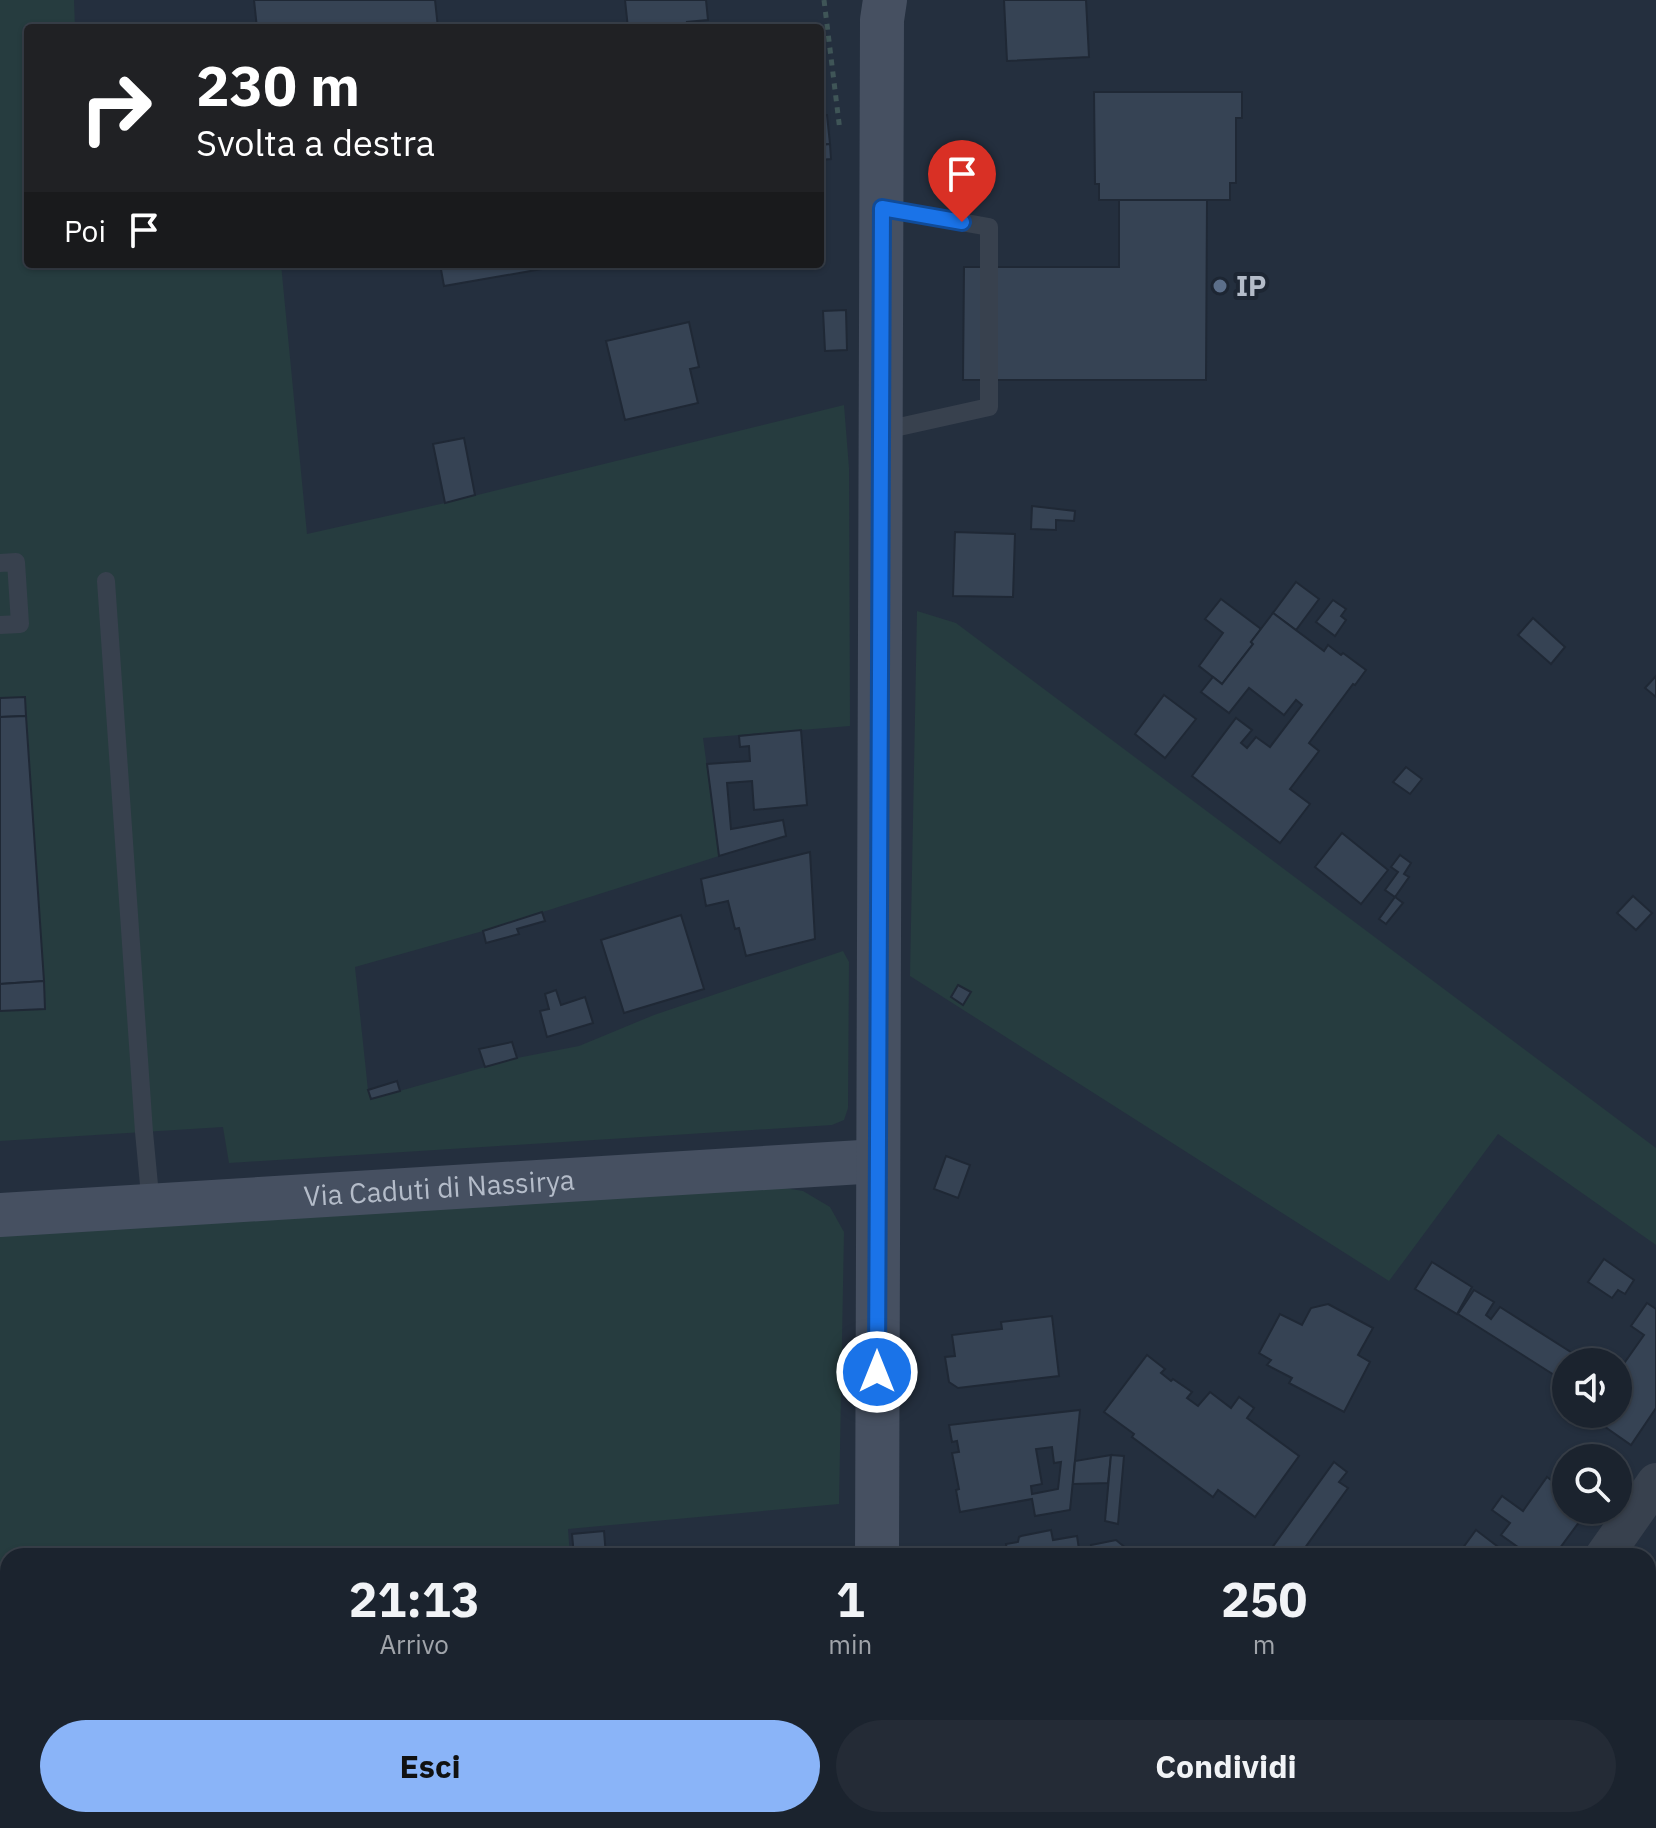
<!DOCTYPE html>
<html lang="it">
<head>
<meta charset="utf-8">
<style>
	:root { --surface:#1b232e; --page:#242b36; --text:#f1f3f6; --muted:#a0a4aa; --line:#39404a; --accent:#8ab4f8 }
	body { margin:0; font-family:"IBM Plex Sans",sans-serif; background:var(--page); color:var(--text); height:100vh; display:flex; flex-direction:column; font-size:30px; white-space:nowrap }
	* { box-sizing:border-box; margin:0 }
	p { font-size:26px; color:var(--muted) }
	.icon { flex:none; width:44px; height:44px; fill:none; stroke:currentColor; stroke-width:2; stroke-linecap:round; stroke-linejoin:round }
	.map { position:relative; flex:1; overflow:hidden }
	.panel { position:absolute; left:0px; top:1548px; width:1656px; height:280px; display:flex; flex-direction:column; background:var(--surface); border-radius:24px 24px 0 0; box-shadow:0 2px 6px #0004,0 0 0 2px var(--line) }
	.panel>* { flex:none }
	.guide { position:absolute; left:24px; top:24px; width:800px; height:244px; border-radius:8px; box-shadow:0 2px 6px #0004,0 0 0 2px var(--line); background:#202124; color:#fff; overflow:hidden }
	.fabs { position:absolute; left:1552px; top:1348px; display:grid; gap:16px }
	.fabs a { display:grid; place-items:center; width:80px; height:80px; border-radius:50%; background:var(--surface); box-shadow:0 2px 6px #0004,0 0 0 2px var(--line); font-size:40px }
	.pin { position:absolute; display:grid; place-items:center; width:68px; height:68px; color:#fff; margin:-82px -34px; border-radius:50% 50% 50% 0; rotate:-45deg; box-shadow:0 0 8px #0007 }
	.pin .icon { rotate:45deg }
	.me { position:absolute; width:88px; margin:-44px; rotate:0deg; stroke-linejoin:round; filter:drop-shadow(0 0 6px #0008) }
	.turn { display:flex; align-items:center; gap:28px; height:168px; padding:0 40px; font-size:36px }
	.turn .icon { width:104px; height:104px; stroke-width:2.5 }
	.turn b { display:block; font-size:56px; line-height:68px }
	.then { display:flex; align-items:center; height:76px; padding:0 40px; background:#0003; gap:16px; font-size:30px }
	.eta { display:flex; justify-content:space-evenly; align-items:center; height:136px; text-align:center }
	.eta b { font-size:48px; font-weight:700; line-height:56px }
	.button { display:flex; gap:16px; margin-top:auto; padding:16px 40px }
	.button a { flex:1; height:92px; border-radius:48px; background:var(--accent); color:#111; font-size:32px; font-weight:700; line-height:92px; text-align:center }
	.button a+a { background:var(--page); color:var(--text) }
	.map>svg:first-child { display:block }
</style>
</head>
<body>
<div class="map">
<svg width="1656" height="1828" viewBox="0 0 1656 1828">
	<rect width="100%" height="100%" fill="#242f3e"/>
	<g fill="#263c3f">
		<polygon points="0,0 74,0 75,28 28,28 28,264 281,264 307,534 445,503 844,405 849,468 850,726 703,738 719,856 483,931 355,967 368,1090 371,1099 517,1058 579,1046 654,1015 843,951 849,962 848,1108 844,1120 832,1125 229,1163 223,1127 0,1141"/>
		<polygon points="917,611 956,623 1656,1148 1656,1245 1498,1134 1389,1281 910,976"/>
		<polygon points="761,1184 803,1191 830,1207 844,1232 839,1504 568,1529 570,1556 8,1556 8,1820 59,1820 60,1828 0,1828 0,1236"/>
	</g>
	<g fill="#364354" stroke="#1f2835" stroke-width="2" fill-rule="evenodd">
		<polygon points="254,0 435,0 438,28 257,28"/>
		<polygon points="625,0 706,0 708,20 687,22 688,28 628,28"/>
		<polygon points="1004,0 1086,0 1089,57 1007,61"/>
		<polygon points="1094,92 1242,92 1242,118 1236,118 1236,183 1230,183 1230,200 1099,200 1099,184 1095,184"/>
		<polygon points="820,115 827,115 830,144 820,145"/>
		<polygon points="830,144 831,159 820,160 820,145"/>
		<polygon points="1119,200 1207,200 1206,380 963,380 964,267 1119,267"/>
		<polygon points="440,264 541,264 542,269 444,286"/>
		<polygon points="846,310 847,350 825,351 823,311"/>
		<polygon points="689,322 699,367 690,369 698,403 625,420 606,341"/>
		<polygon points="464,438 475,495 445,503 433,444"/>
		<polygon points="1032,506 1075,511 1074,521 1056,520 1056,530 1031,529"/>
		<polygon points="955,532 1015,534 1013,597 953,596"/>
		<polygon points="1296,582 1319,599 1296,630 1273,613"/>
		<polygon points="1221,599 1261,629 1251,642 1253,644 1222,684 1199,666 1223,633 1205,619"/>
		<polygon points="1333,600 1346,609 1341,616 1346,620 1335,636 1316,622"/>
		<polygon points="1273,613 1324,651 1328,645 1341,655 1343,653 1366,670 1355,685 1353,684 1309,743 1319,751 1290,789 1310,804 1280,843 1192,776 1236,718 1252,730 1241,743 1247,748 1256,737 1270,747 1302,705 1296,700 1284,715 1249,688 1229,713 1201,692 1213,677 1222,684 1253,644 1251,642"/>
		<polygon points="1533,618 1565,647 1551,664 1518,635"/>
		<polygon points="1656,676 1656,697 1645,688"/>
		<polygon points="1164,695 1196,719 1165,758 1135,734"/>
		<polygon points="25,697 26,716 0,717 0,698"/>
		<polygon points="26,716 44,981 0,984 0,717"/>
		<polygon points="801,730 807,805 754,810 752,781 727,783 731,829 783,820 786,836 719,856 707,764 750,761 749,746 740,747 739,736"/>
		<polygon points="1406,767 1422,779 1410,794 1393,782"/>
		<polygon points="1342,833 1388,870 1361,904 1315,867"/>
		<polygon points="810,852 815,939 746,956 739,928 735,929 728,901 706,906 701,879"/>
		<polygon points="1400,855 1411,863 1404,874 1409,877 1395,897 1385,890 1398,872 1391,867"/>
		<polygon points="1633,896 1652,913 1636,930 1617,913"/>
		<polygon points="1395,897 1403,903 1386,924 1379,919"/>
		<polygon points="542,912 545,921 517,929 519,934 486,943 483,931"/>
		<polygon points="681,915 704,989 624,1013 601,940"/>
		<polygon points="44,981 45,1009 0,1011 0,984"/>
		<polygon points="958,985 971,992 963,1005 951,997"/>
		<polygon points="556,990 561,1005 585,997 593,1023 547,1037 540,1011 549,1009 545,994"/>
		<polygon points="512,1042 517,1058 485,1067 479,1049"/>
		<polygon points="397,1081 400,1091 371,1099 368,1090"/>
		<polygon points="946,1156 970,1165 958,1198 934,1189"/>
		<polygon points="1604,1259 1634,1280 1625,1294 1618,1290 1612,1298 1588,1282"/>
		<polygon points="1432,1262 1472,1287 1457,1314 1415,1289"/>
		<polygon points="1474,1290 1494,1302 1486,1315 1491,1319 1500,1307 1577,1356 1573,1362 1566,1362 1566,1374 1562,1380 1458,1314"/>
		<polygon points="1647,1303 1656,1309 1656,1408 1631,1445 1588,1415 1618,1414 1618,1372 1644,1335 1631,1326"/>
		<polygon points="1328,1304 1373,1328 1358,1355 1370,1362 1344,1412 1289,1383 1292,1378 1267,1365 1271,1360 1259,1353 1280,1314 1302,1325 1311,1308"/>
		<polygon points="1052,1316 1059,1376 958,1388 949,1382 945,1357 955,1356 952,1335 1002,1329 1001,1322"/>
		<polygon points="1147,1355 1165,1369 1161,1373 1171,1381 1173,1379 1192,1392 1187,1398 1198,1406 1210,1392 1231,1408 1239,1397 1254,1408 1247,1418 1299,1456 1255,1517 1218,1490 1213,1497 1132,1437 1134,1434 1104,1412"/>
		<path d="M1080 1410 1070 1510 1035 1516 1032 1499 960 1512 956 1490 959 1489 952 1453 959 1452 957 1441 952 1442 949 1425ZM1052 1447 1054 1463 1061 1462 1058 1489 1032 1494 1031 1486 1042 1484 1036 1449Z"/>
		<polygon points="1111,1455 1108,1483 1073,1484 1075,1461"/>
		<polygon points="1111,1455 1124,1456 1118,1524 1105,1521"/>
		<polygon points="1334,1462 1347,1472 1339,1482 1348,1488 1299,1556 1266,1556"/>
		<polygon points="1547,1477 1566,1491 1566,1510 1588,1510 1554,1556 1517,1556 1522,1550 1501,1535 1510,1523 1492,1510 1502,1496 1523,1511"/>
		<polygon points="1051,1530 1053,1540 1077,1536 1080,1556 1092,1554 1091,1545 1116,1540 1127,1549 1128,1556 1008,1556 1006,1544 1018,1542 1019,1537 1021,1536"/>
		<polygon points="1476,1530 1510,1556 1457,1556"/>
		<polygon points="604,1531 606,1556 574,1556 572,1534"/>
		<polygon points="526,1820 565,1820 566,1828 527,1828"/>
		<polygon points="981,1820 1024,1820 1023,1828 979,1828"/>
		<polygon points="1108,1820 1175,1820 1170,1828 1147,1828 1140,1823 1137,1828 1119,1828"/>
	</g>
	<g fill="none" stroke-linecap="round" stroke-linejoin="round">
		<g stroke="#3f5557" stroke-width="5" stroke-dasharray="6 6" stroke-linecap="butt">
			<polyline points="824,0 840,131"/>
			<polyline points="70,1820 71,1828"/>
		</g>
		<g stroke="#38414e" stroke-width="18">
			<polyline points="881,431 989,407 989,227 882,208"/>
			<polyline points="0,563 16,562 20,624 0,625"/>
			<polyline points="106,581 144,1132 151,1206"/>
		</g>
		<g stroke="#38414e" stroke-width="38">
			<polyline points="1604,1556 1656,1482"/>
			<polyline points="1648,1748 1656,1754"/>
			<polyline points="298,1828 372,1820"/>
			<polyline points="1407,1828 1413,1820"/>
		</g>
		<g stroke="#465061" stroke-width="44">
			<path id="s1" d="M0 1215 878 1161"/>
			<polyline points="877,1556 882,20 885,0"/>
			<polyline points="875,1828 875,1820"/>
		</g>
	</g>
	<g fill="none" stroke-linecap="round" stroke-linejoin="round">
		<defs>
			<polyline id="route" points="877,1372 882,208 962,222"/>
		</defs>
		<use href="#route" stroke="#114b97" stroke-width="20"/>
		<use href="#route" stroke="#1a73e8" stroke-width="14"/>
	</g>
	<circle fill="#5c6f8a" stroke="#1d2633" stroke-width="3" cx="1220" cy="286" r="8"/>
	<g text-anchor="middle" stroke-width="8" stroke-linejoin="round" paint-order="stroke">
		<g font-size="28" font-weight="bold" fill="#b4bcc9" stroke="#1d2633" text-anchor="start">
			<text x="1236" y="296">IP</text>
		</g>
		<g font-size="28" fill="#b4bcc9" stroke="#1d2633">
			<text dy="10" stroke="none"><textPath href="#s1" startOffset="440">Via Caduti di Nassirya</textPath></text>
		</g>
	</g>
</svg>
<div class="fabs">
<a><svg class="icon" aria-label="sound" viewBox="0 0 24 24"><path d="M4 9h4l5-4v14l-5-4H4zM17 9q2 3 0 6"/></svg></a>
<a><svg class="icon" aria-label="search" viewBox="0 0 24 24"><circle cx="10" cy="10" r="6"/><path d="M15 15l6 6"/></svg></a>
</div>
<div class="pin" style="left:962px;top:222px;background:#d93025"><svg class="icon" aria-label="arrive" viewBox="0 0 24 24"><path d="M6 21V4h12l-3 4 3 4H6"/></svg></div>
<svg class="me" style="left:877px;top:1372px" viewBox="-20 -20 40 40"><circle r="17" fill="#1a73e8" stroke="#fff" stroke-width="3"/><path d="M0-11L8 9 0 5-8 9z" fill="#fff"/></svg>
<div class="guide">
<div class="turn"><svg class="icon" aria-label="right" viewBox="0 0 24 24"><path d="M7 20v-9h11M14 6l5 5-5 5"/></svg><div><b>230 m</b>Svolta a destra</div></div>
<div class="then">Poi<svg class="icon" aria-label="arrive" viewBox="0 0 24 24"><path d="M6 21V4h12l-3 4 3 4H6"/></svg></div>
</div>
<section class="panel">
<div class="eta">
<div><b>21:13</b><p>Arrivo</p></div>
<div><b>1</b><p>min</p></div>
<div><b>250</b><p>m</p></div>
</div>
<div class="button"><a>Esci</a><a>Condividi</a></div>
</section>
</div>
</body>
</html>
